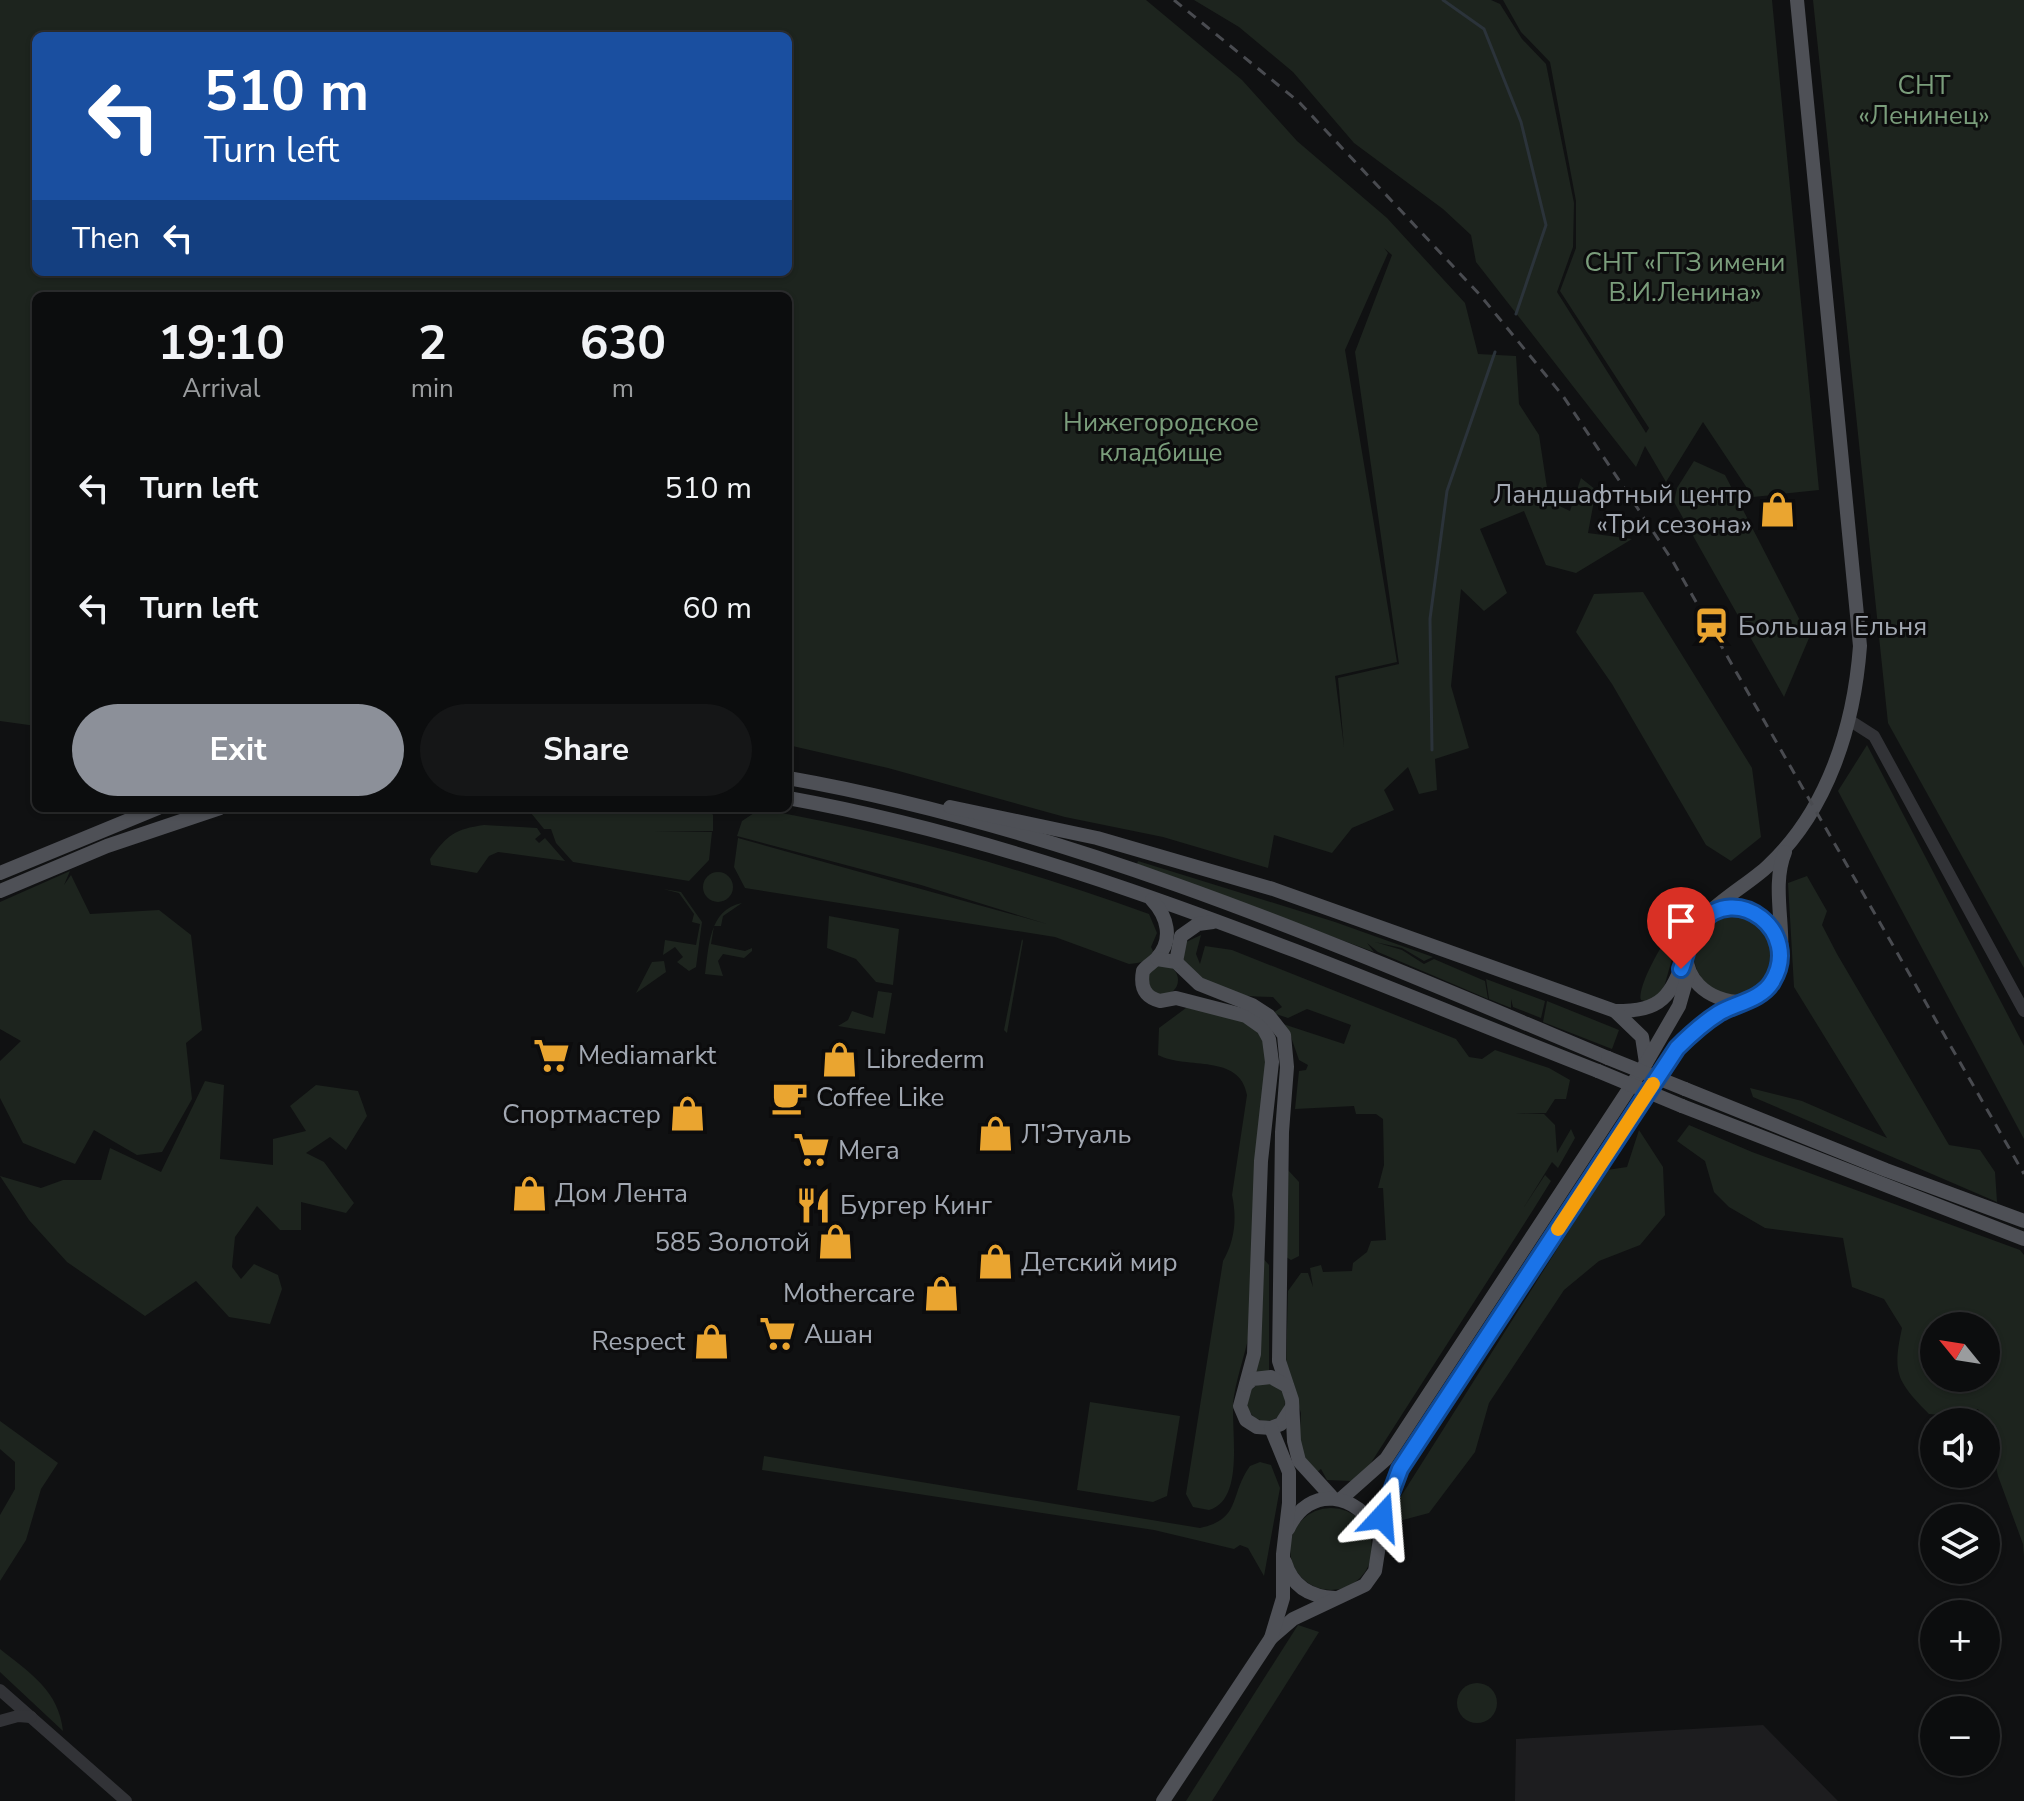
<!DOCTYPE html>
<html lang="en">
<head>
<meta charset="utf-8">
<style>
	:root { --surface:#0c0d0e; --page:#151617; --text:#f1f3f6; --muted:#9a9c9e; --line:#2c2d2e; --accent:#8c9099 }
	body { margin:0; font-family:"Nunito Sans",sans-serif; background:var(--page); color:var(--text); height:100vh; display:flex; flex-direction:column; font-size:30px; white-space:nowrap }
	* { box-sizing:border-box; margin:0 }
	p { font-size:26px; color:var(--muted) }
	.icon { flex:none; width:44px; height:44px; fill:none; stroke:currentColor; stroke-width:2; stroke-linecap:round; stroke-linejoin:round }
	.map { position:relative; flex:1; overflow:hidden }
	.drawer { position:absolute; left:32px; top:292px; width:760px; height:520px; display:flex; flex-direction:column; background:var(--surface); border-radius:12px; box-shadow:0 2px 6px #0004,0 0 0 2px var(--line) }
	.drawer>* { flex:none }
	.hud { position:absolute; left:32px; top:32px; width:760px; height:244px; border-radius:12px; box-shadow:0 2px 6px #0004,0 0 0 2px var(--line); background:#1a4fa0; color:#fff; overflow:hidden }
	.needle { width:52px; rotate:300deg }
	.fabs { position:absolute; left:1920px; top:1312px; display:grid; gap:16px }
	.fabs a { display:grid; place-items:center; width:80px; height:80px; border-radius:50%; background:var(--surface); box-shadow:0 2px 6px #0004,0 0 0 2px var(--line); font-size:40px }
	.pin { position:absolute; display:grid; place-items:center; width:68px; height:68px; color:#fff; margin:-82px -34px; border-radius:50% 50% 50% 0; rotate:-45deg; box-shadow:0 0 8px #0007 }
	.pin .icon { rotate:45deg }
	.me { position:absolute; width:88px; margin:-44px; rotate:19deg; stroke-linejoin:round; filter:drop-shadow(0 0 6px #0008) }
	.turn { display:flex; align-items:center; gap:28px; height:168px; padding:0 40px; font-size:36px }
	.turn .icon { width:104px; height:104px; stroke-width:2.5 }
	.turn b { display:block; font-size:56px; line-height:68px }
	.then { display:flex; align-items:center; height:76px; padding:0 40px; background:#0003; gap:16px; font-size:30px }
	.eta { display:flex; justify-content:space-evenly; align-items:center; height:136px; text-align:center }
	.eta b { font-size:48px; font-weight:700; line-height:56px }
	.button { display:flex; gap:16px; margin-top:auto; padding:16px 40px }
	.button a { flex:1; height:92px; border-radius:48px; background:var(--accent); color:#fff; font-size:32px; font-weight:700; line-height:92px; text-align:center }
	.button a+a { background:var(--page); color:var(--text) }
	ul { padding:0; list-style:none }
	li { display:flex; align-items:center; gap:24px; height:120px; padding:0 40px }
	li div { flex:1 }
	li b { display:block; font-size:30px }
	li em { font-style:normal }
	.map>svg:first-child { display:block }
</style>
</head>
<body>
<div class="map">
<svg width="2024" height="1801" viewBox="0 0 2024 1801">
	<rect width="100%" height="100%" fill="#101112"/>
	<polygon fill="#1d1d1f" points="1763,1725 1838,1801 1515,1801 1516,1739"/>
	<g fill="#1d241e" fill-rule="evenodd">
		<path d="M0 0H1146L1242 80 1297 141 1387 218 1465 303 1478 354 1516 356 1519 404 1539 435 1549 501 1570 511 1581 478 1596 490 1588 533 1632 539 1576 573 1546 565 1524 511 1480 529 1507 593 1484 611 1461 589 1451 686 1469 748 1435 759 1437 790 1419 794 1408 767 1384 790 1394 810 1352 828 1332 853 1274 835 1268 868 1163 837 1065 817 888 768 788 745V296H36V726L0 721ZM36 36H788V272H36ZM1384 248 1392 255 1355 352 1399 664 1338 678 1344 747 1335 676 1397 662 1345 350 1388 253Z"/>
		<polygon points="1194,0 1491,0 1500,4 1522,39 1546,64 1574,203 1573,247 1557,292 1646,433 1649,428 1560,291 1576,248 1576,201 1550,62 1521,32 1503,0 1772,0 1819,490 1753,497 1703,422 1666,482 1645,446 1636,467 1476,262 1471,235 1443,209 1354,143 1293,72 1239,27"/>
		<polygon points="1813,0 2024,0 2024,968 1888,723"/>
		<polygon points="1694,461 1725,475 1809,638 1784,697 1674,502 1677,488"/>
		<polygon points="1643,592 1752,768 1761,837 1731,861 1706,845 1612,684 1576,632 1594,594"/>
		<polygon points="1867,745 2024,1046 2024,1139 1838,791"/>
		<polygon points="527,808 709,808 713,815 713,831 655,831 712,832 709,860 689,881 573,862 556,843 551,829 544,829"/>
		<path d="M760 809C893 833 1022 868 1149 914L1157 933 1151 947 1153 951C1148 962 1141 963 1129 964L1055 937 745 888 734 867 738 838 1047 924 921 885 737 836 742 821Z"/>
		<path d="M484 825 537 828 541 834 535 839 539 843 545 838 565 861 498 852 489 856 477 873 431 865 430 859C447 835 455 829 484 825Z"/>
		<polygon points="1138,861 1335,922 1433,957 1424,961 1402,948 1375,942 1402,950 1424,964 1434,959 1485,981 1488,999 1378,952 1367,943 1374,952 1137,864"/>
		<polygon points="70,871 64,885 71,875 90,914 159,910 191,935 202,1030 186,1043 192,1099 162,1152 137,1155 94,1130 75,1164 23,1143 0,1098 0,1061 21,1041 0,1029 0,902"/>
		<circle cx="718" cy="887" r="15"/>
		<polygon points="1807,876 1827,911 1822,925 1837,954 1949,1145 1980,1150 1995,1172 1997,1202 1753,1097 1750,1088 1802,1101 1887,1138 1794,987 1788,883"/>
		<polygon points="663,889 681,892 702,922 696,967 689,971 677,962 683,957 675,947 663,955 665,940 696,945 700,924 692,922 694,914 679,893"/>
		<path d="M1701 898 1677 941 1663 991 1648 1002 1641 1000C1636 982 1683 906 1701 898Z"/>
		<path d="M742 903 723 916 721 926H714L711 944 745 951 752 948V951L744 958 723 954 718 961 723 976 705 974C709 946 709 909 742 903Z"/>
		<circle cx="1734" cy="955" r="40"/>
		<polygon points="829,916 899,929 893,985 876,982 856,959 827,948"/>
		<path d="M1201 935 1196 954 1200 964 1205 946 1232 950 1456 1039 1469 1057 1482 1059 1495 1050 1549 1068 1570 1080 1566 1099H1555L1546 1113H1515L1544 1114 1555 1125 1557 1153 1571 1129 1575 1138 1558 1168 1552 1162 1524 1207 1545 1175 1551 1181 1533 1210 1367 1469 1351 1481 1327 1480 1321 1469 1317 1472 1307 1467 1299 1444 1301 1413 1286 1368 1288 1291 1301 1273H1308L1313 1287 1310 1268 1321 1265 1323 1272 1352 1271 1353 1263 1367 1252 1371 1241 1386 1240 1383 1188H1378L1384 1165 1383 1119 1376 1114H1356L1354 1106 1295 1109 1299 1071 1306 1070 1308 1065 1299 1060 1291 1037 1280 1023 1344 1044 1351 1025 1307 1009 1288 1018 1273 1013 1282 1007 1273 997C1229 996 1211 994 1183 960L1186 942Z"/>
		<polygon points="1022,939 1023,941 1007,1033 1004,1030"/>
		<polygon points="664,961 666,972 636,993 652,962"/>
		<circle cx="1163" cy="980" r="15"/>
		<polygon points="1486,979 1545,1001 1541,1018 1513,1007 1511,999 1511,1008 1489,999"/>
		<polygon points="878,991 892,993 885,1034 838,1026 848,1020 852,1011 873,1018"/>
		<polygon points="1547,1001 1619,1030 1612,1049 1543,1022"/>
		<path d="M1186 1008 1211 1009 1261 1028 1268 1056 1251 1324C1247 1349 1238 1372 1234 1396 1229 1424 1247 1499 1209 1510L1193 1507 1186 1494 1223 1261C1235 1240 1237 1218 1232 1195L1247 1095C1240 1053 1187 1070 1158 1055L1159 1028Z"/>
		<polygon points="205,1081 224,1085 220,1159 273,1165 273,1139 306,1131 290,1106 316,1085 358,1091 367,1116 346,1150 330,1137 306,1153 324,1162 354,1203 346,1213 301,1202 301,1230 280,1230 257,1206 235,1237 232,1267 241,1279 254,1264 278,1275 282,1289 270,1324 229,1317 196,1281 145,1316 67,1262 29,1220 0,1176 41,1188 63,1180 101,1180 110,1148 161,1172"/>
		<path d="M1689 1125 1752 1152 2020 1250 2024 1255V1557L2023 1544 1998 1476 1986 1422 1978 1409 1955 1416 1929 1414C1897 1381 1892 1374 1902 1328L1884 1299 1852 1287 1843 1238 1765 1228 1729 1207 1714 1192 1705 1161 1677 1141ZM1934 1326H1986V1378H1934Z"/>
		<polygon points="1639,1130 1663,1167 1665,1215 1640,1245 1599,1261 1564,1290 1489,1403 1475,1452 1429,1513 1399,1521 1398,1501 1607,1170 1627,1167"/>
		<polygon points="1287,1169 1299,1182 1299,1256 1291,1260 1286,1257"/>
		<polygon points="1260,1255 1269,1265 1269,1375 1253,1375"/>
		<circle cx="1266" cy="1402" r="19"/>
		<polygon points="1090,1402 1180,1416 1167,1496 1153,1502 1077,1490"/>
		<polygon points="0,1421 58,1463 41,1489 26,1540 0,1581 0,1515 15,1489 15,1462 0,1449"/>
		<path d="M764 1456 1200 1528C1242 1519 1229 1495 1250 1466L1260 1462 1271 1465 1280 1488 1264 1576 1248 1548 1240 1545 1234 1549 1154 1530 762 1470Z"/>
		<circle cx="1331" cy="1549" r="41"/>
		<polygon points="1298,1625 1319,1632 1212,1801 1186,1801"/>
		<path d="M0 1649C30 1673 59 1691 63 1731L0 1672Z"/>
		<circle cx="1477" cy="1703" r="20"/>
	</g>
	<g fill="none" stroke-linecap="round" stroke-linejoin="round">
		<g stroke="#2b333a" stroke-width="3">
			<polyline points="1443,0 1484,29 1521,122 1546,225 1516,314"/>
			<polyline points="1432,750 1430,619 1447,491 1495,352"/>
		</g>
		<g stroke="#323337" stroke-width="12">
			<polyline points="1849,720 1874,736 2024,1011"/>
			<polyline points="0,1690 126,1801"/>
			<polyline points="0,1721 18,1716 31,1717"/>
		</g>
		<g stroke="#4e5056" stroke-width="14">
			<path d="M788 778C1072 828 1343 947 1608 1058"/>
			<path d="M788 798C1070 849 1332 967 1598 1071"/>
			<path d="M950 807 1097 838 1273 889 1615 1011C1663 1011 1670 997 1686 955"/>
			<polyline points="0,873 158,808"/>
			<polyline points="0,891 107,846 220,808"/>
			<path d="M1152 900C1167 916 1174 939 1157 958 1153 963 1147 965 1143 971 1140 987 1145 997 1160 1001L1176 998 1246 1016 1263 1028 1269 1039 1272 1062 1261 1161 1254 1354 1240 1406 1246 1420 1257 1427 1271 1428 1281 1424 1292 1407"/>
			<path d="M1714 913C1744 901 1768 916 1779 944"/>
			<polyline points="1157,959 1176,962 1199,984 1252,1005 1269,1016 1284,1035 1287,1067 1282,1132 1279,1361 1292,1400 1294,1441 1299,1461 1331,1496"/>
			<polyline points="1176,962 1181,936 1198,924 1213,922"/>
			<path d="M1743 1002C1709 1002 1678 978 1689 941 1698 911 1746 887 1768 866 1828 810 1854 726 1860 646L1797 0"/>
			<polyline points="1616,1012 1642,1037 1646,1063"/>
			<polyline points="1685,1089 1886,1170 2024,1221"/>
			<polyline points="1682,1106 2024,1239"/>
			<polyline points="1246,1385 1253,1379 1271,1377 1287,1386"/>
			<polyline points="1342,1498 1386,1459 1646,1063 1679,1006 1689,971"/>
			<path d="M1288 1529C1309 1484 1358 1492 1378 1534"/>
			<path d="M1285 1562C1292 1586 1310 1597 1335 1598"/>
			<path d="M1271 1638 1293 1619 1365 1585 1375 1571 1386 1501 1400 1469 1677 1048C1690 1035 1703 1022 1720 1013 1736 1004 1758 1000 1770 986 1796 954 1767 895 1785 852"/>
			<polyline points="1163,1801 1271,1638 1283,1598 1283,1554 1289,1503 1289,1472 1271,1428"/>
		</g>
		<polyline stroke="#494b50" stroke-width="3" stroke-dasharray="10 8" stroke-linecap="butt" points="1174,0 1299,102 1480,295 1563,396 1672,560 2024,1174"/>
		<g stroke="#4e5056" stroke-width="14">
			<polyline points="1608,1058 1685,1089"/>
			<polyline points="1598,1071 1682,1106"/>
		</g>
	</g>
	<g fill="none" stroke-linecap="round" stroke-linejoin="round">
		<defs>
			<path id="route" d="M1382 1517 1400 1469 1677 1048C1690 1035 1703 1023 1719 1013 1736 1003 1761 1000 1772 982 1803 932 1736 880 1699 924 1688 936 1687 954 1681 969"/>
		</defs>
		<use href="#route" stroke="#114b97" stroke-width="20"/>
		<use href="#route" stroke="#1a73e8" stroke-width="14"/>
		<polyline stroke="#f59e0b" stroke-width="14" points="1558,1229 1653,1084"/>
	</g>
	<defs>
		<symbol id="shop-bare" viewBox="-9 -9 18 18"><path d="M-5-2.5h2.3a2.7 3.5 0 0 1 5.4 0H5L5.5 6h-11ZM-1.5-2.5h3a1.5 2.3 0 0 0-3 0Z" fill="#eaa530" stroke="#0c0c0d" stroke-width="2.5" paint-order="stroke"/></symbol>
		<symbol id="station-bare" viewBox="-9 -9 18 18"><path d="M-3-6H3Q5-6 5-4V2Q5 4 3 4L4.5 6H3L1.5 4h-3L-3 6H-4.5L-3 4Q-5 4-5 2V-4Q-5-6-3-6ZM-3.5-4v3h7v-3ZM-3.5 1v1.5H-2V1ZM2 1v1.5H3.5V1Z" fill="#eaa530" stroke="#0c0c0d" stroke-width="2.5" paint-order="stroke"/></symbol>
		<symbol id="supermarket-bare" viewBox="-9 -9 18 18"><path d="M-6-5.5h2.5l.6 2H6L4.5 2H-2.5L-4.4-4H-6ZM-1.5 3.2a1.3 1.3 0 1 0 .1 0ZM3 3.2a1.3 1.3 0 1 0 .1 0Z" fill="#eaa530" stroke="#0c0c0d" stroke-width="2.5" paint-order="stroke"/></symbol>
		<symbol id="cafe-bare" viewBox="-9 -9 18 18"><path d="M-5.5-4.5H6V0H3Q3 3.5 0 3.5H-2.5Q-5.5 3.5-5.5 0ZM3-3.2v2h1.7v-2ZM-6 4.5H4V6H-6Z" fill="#eaa530" stroke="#0c0c0d" stroke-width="2.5" paint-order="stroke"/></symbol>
		<symbol id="restaurant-bare" viewBox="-9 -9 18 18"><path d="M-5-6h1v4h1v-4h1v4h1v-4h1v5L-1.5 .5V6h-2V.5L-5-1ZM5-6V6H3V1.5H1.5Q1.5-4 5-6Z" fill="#eaa530" stroke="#0c0c0d" stroke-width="2.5" paint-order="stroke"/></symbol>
	</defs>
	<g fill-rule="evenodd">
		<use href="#shop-bare" x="1752" y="484" width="51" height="51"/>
		<use href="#station-bare" x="1686" y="600" width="51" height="51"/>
		<use href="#supermarket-bare" x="526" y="1030" width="51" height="51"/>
		<use href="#shop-bare" x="814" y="1034" width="51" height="51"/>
		<use href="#cafe-bare" x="764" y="1072" width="51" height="51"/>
		<use href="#shop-bare" x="662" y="1088" width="51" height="51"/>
		<use href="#shop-bare" x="970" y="1108" width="51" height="51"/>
		<use href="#supermarket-bare" x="786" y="1124" width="51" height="51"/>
		<use href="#shop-bare" x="504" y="1168" width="51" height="51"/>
		<use href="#restaurant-bare" x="788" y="1180" width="51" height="51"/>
		<use href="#shop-bare" x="810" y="1216" width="51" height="51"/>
		<use href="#shop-bare" x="970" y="1236" width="51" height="51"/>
		<use href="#shop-bare" x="916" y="1268" width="51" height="51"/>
		<use href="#supermarket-bare" x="752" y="1308" width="51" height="51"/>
		<use href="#shop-bare" x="686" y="1316" width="51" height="51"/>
	</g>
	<g text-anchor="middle" stroke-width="6" stroke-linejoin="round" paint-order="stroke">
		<g font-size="26" fill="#7a9d7b" stroke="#0c0c0d">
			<text x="1924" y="94">СНТ<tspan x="1924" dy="30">«Ленинец»</tspan></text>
			<text x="1685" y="271">СНТ «ГТЗ имени<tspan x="1685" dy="30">В.И.Ленина»</tspan></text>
			<text x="1161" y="431">Нижегородское<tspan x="1161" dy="30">кладбище</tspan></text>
		</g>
		<g font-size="26" fill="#a2a8b2" stroke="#0c0c0d" text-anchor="start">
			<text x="1752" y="503" text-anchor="end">Ландшафтный центр<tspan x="1752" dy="30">«Три сезона»</tspan></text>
			<text x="1738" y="635">Большая Ельня</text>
			<text x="578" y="1064">Mediamarkt</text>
			<text x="866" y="1068">Librederm</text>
			<text x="816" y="1106">Coffee Like</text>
			<text x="661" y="1123" text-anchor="end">Спортмастер</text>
			<text x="1021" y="1143">Л'Этуаль</text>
			<text x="838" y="1159">Мега</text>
			<text x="555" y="1202">Дом Лента</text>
			<text x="840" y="1214">Бургер Кинг</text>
			<text x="810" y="1251" text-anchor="end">585 Золотой</text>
			<text x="1021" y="1271">Детский мир</text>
			<text x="915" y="1302" text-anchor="end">Mothercare</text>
			<text x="804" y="1343">Ашан</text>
			<text x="685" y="1350" text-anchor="end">Respect</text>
		</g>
	</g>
</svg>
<div class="fabs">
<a><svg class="needle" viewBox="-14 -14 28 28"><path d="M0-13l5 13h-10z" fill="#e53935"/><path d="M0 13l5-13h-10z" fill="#9a9c9e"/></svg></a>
<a><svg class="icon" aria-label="sound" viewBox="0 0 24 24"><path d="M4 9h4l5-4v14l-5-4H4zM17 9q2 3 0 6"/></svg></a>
<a><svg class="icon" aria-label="layers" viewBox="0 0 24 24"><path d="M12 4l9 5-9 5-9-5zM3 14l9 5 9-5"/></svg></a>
<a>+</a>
<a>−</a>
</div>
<div class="pin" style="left:1681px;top:969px;background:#d93025"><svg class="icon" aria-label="arrive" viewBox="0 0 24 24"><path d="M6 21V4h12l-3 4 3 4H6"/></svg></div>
<svg class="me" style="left:1382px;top:1517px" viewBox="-20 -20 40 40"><path d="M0-17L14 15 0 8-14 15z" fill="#1a73e8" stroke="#fff" stroke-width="4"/></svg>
<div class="hud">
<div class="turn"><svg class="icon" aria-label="left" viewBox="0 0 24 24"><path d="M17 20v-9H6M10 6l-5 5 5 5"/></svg><div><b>510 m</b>Turn left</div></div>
<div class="then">Then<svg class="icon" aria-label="left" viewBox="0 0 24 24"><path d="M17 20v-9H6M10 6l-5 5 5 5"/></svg></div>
</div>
<section class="drawer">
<div class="eta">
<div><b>19:10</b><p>Arrival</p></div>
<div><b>2</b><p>min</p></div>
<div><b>630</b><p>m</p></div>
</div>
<ul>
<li><svg class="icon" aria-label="left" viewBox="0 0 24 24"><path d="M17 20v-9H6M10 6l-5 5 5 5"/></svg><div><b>Turn left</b></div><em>510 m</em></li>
<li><svg class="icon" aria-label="left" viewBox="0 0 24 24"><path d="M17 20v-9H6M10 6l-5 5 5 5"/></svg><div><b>Turn left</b></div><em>60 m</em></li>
</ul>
<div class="button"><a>Exit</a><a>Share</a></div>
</section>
</div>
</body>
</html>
